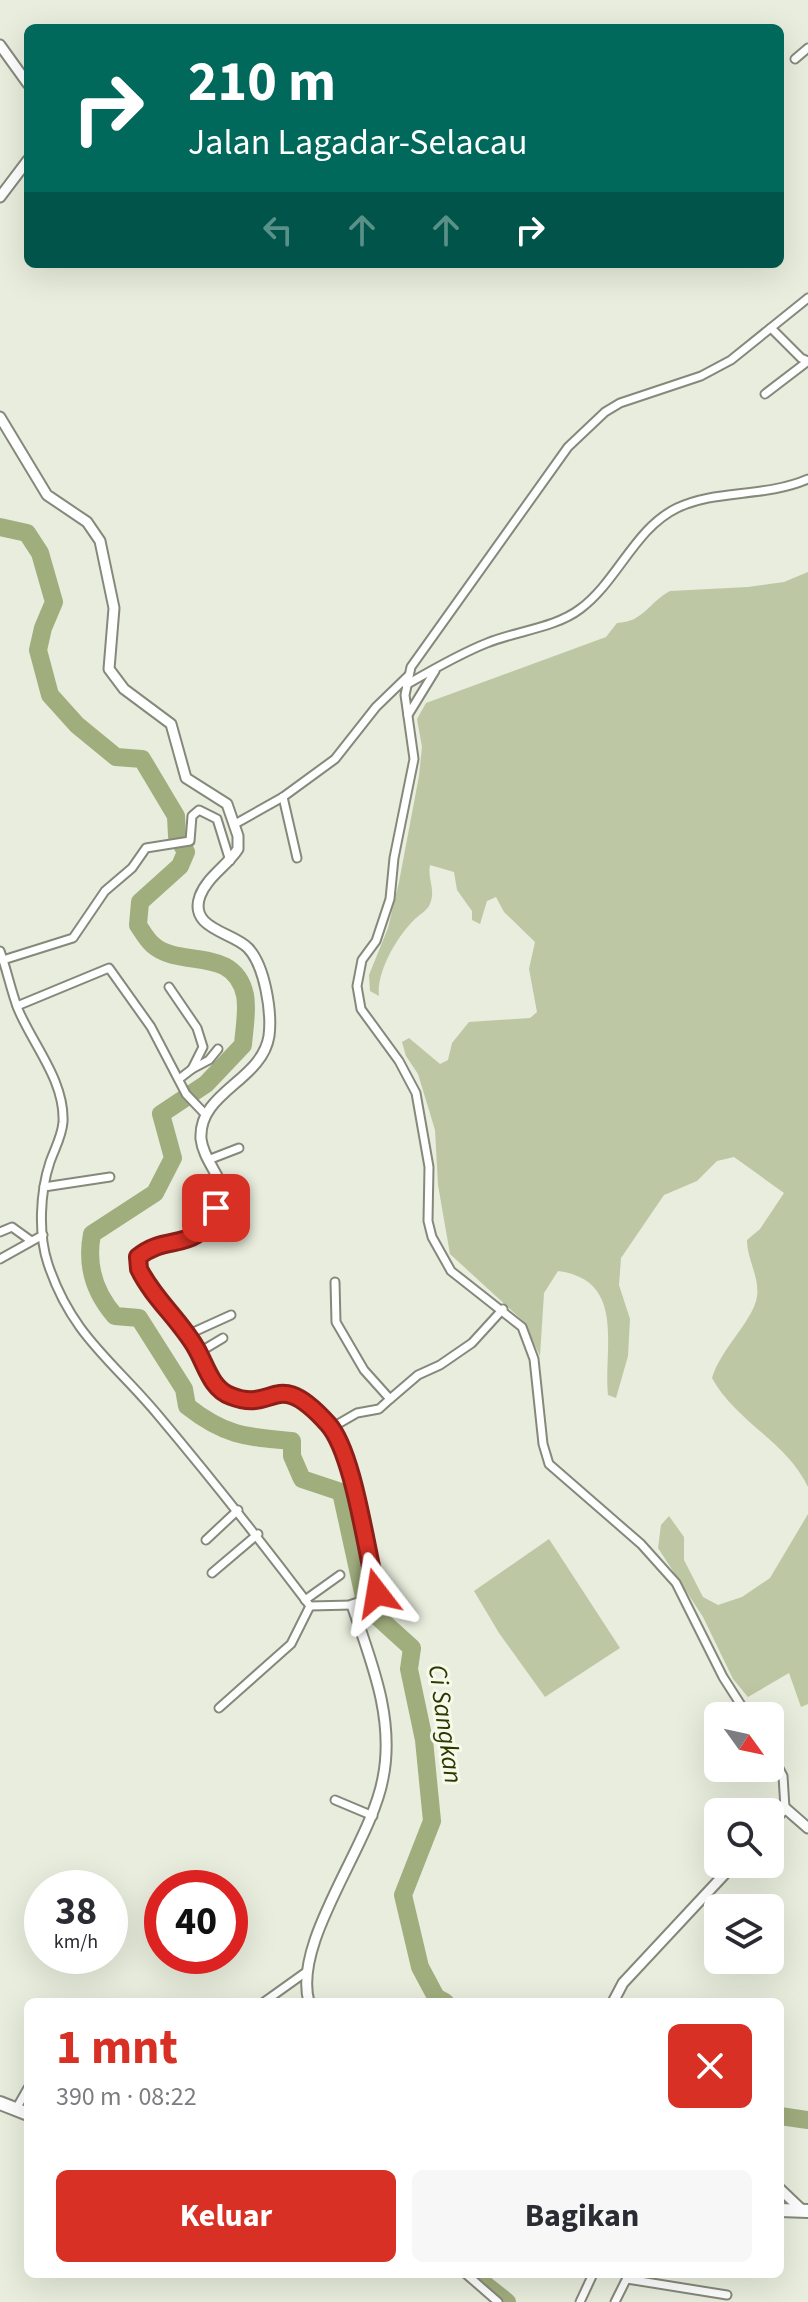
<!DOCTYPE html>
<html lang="id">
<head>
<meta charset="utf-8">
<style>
	:root { --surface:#fff; --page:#f7f7f7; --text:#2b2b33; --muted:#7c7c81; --accent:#d93025 }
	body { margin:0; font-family:"Source Sans 3",sans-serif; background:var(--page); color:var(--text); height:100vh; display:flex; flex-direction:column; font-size:30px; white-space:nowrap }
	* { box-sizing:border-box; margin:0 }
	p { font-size:26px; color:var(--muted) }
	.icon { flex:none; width:44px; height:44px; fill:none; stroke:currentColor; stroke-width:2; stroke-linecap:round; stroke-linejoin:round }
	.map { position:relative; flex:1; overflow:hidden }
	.panel { position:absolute; left:24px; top:1998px; width:760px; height:280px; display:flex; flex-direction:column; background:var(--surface); border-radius:12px; box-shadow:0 8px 32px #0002 }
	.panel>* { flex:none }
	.guide { position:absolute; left:24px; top:24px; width:760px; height:244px; border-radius:12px; box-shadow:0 8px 32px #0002; background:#00695c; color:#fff; overflow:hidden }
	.needle { width:52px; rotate:123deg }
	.fabs { position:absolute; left:704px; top:1702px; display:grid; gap:16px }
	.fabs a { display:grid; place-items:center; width:80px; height:80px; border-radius:12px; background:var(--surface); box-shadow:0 8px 32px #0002; font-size:40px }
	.speed { position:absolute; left:24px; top:1870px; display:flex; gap:16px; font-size:40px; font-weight:700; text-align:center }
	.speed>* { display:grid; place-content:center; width:104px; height:104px; border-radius:50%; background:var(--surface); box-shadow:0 8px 32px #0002; line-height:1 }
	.speed small { font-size:20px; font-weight:400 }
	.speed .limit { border:12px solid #d22; background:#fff; color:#111 }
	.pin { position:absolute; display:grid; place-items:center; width:68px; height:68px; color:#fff; margin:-34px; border-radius:16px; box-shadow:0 4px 12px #0006 }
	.me { position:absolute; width:88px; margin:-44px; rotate:346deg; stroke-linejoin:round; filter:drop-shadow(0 0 6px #0008) }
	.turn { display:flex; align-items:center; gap:28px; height:168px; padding:0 32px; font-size:36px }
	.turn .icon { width:104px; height:104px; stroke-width:2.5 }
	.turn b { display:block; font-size:56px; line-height:68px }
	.lanes { display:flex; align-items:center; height:76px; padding:0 32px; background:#0003; justify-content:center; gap:40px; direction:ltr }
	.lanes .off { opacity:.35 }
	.round { display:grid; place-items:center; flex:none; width:84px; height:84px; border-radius:12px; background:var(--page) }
	.summary { display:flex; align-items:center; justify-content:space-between; height:136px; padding:0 32px }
	h1 { font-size:48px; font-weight:700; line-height:60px; color:var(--accent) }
	.cta { display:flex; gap:16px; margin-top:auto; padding:16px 32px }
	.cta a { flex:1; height:92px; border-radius:12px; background:var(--accent); color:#fff; font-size:32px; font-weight:700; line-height:92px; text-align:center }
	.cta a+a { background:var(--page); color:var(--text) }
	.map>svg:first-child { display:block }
</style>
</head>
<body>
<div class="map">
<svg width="808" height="2302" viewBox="0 0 808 2302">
	<rect width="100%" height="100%" fill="#e8eddd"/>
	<g fill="#bdc7a4">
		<path d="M808 572V1487C787 1442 735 1421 712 1378 720 1351 750 1323 756 1301 762 1281 747 1260 747 1240L760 1229 784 1193 734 1157 717 1161 697 1181 664 1195 621 1258 619 1285 630 1319 628 1356 616 1398 608 1395C603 1349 627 1280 558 1271L544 1293 540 1356 523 1321 450 1254 438 1185 435 1130 418 1074 406 1056 402 1042 409 1038 440 1064 448 1060 452 1043 469 1022 530 1018 537 1012 529 969 535 942 504 912 496 897 487 901 480 924 472 920V911L457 890 454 872 430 865C427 880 437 890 429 906 425 912 420 914 415 919 398 935 376 972 379 996L370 991 369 975 388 928 399 882 419 776 422 747 417 719 426 703 606 637 617 623C644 622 649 602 670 591L748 587 784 582Z"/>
		<polygon points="808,1514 808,1704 801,1707 789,1673 748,1697 733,1679 703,1617 658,1548 661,1525 669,1516 684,1537 684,1560 703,1597 718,1605 742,1597 770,1578"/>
		<polygon points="549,1539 620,1648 545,1697 499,1633 474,1591"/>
	</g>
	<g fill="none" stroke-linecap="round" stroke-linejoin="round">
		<g stroke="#a0ad7d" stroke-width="18">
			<path d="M0 527 27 533 40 553 54 602 43 628 38 650 50 695 77 725 116 757 142 759 176 816 177 836 186 852 180 866 140 902 138 925C142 931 147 940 153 945 180 969 234 945 245 995 248 1010 244 1030 243 1045L206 1084 161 1114 173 1158 155 1193 92 1234C86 1265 94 1292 115 1316L139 1318 184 1389 187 1406C225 1436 246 1437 292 1441V1456L302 1479 341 1492 364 1597 370 1610 412 1648 409 1669 424 1740 432 1821 403 1895 420 1967 436 1997 445 2002"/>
			<polyline points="780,2116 808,2120"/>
			<polyline points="472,2274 507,2302"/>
		</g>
		<defs>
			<g id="minor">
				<polyline points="795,59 808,48"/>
				<polyline points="771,328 801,358 808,361"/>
				<polyline points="765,394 808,361"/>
				<path d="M406 685C432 670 459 654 487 643 516 631 555 628 580 609 617 582 635 528 677 508 716 489 764 498 808 479"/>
				<polyline points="408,715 435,671"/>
				<polyline points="283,797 297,858"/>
				<polyline points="235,824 283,797 335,759 376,707 408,676"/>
				<path d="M0 951C7 970 11 991 18 1009 33 1045 65 1081 63 1122 62 1136 55 1148 50 1162 40 1192 38 1234 48 1264 72 1336 113 1361 158 1415 211 1478 260 1540 310 1606L352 1605"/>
				<polyline points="3,960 73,938 105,891 132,868 146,848 190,841 192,816 199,810 217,819 230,861"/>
				<polyline points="169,987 197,1028 203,1047 192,1069 179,1079"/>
				<polyline points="17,1006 109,968 151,1027 186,1094 206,1115"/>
				<polyline points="192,1069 209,1060 218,1049"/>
				<polyline points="208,1160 239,1148"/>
				<polyline points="44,1187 110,1177"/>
				<polyline points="0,1232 12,1227 30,1240"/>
				<polyline points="0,1259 43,1235"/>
				<polyline points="187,1335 231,1315"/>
				<polyline points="198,1353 223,1338"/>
				<polyline points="390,1399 418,1375 440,1365 472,1343 503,1309"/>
				<polyline points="331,1428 357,1413 379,1409 390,1399 364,1370 336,1322 335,1282"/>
				<polyline points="206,1540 238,1510"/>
				<polyline points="212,1573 258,1534"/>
				<polyline points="305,1600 340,1575"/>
				<polyline points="219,1708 291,1644 310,1606"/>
				<polyline points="748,1716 723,1677 676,1583 641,1544 549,1464 543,1444 534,1359 522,1327 451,1271 432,1237 428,1221 429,1167 416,1093 399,1061 361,1009 357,986 362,960 376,941 390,899 394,858 414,759 405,695 411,667 568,447 605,412 620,403 701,376 731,360 808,298"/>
				<polyline points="770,1751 783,1776 785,1808"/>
				<polyline points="335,1800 373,1816"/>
				<polyline points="264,2002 306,1972"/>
				<polyline points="16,2109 28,2088"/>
				<polyline points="466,2274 498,2302"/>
				<polyline points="627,2279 727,2295"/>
				<polyline points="580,2302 593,2274"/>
				<polyline points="615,2302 629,2274"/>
			</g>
			<g id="tertiary">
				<polyline points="0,45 28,84"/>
				<polyline points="0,197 28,160"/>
				<path d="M0 417 47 495 87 522 100 541 114 608 109 669 124 689 171 724 186 778 227 804 238 836V849C227 866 207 877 200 896 188 929 233 932 248 948 265 966 272 1012 269 1036 262 1081 198 1092 201 1139 203 1157 217 1172 223 1189 206 1261 175 1226 138 1257L143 1278 170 1310 222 1392 240 1399 288 1392 307 1402 329 1425 343 1452 377 1593 374 1598 352 1605C371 1661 395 1718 383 1778 371 1845 292 1941 309 2002"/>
				<polyline points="770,1825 785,1808 808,1828"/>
				<polyline points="613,2002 623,1983 734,1864"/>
				<polyline points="780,2189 802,2210"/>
			</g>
			<g id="primary">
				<polyline points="0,2103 28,2114"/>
				<polyline points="780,2210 808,2211"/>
			</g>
		</defs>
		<use href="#minor" stroke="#85897b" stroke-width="11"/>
		<use href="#tertiary" stroke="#85897b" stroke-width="13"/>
		<use href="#primary" stroke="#85897b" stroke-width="16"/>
		<use href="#minor" stroke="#fff" stroke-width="7"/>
		<use href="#tertiary" stroke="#fff" stroke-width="9"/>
		<use href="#primary" stroke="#fff" stroke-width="12"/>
	</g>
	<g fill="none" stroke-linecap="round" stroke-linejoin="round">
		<defs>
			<path id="route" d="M216 1208C196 1255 168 1232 138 1257L139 1269C153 1298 180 1320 196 1348 206 1365 211 1389 231 1396 276 1414 275 1365 328 1424 354 1453 366 1552 377 1593"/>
		</defs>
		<use href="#route" stroke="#8d1f18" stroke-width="20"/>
		<use href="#route" stroke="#d93025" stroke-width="14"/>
	</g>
	<g text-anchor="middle" stroke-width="6" stroke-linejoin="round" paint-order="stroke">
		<g font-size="26" font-style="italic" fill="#2d3800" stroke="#f5faea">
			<text transform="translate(446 1724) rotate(82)" y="9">Ci Sangkan</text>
		</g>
	</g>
</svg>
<div class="fabs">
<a><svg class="needle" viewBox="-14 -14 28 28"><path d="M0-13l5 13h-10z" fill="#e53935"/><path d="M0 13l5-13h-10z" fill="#7c7c81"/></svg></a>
<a><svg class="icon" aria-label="search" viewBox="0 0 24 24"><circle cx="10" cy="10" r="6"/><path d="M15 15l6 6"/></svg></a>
<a><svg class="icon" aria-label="layers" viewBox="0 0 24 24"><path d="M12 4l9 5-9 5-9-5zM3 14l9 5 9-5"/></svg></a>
</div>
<div class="speed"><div>38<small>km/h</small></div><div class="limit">40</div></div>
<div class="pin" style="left:216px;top:1208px;background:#d93025"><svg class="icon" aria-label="arrive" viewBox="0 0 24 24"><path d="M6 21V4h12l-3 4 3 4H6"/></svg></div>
<svg class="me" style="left:377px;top:1593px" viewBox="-20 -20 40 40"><path d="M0-17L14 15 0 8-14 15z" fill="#d93025" stroke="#fff" stroke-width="4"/></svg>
<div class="guide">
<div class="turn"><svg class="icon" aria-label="right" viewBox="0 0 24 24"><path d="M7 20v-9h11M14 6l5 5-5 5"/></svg><div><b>210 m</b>Jalan Lagadar-Selacau</div></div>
<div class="lanes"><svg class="icon off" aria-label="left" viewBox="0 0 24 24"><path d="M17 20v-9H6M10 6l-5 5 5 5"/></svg><svg class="icon off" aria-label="ahead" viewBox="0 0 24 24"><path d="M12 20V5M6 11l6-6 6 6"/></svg><svg class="icon off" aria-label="ahead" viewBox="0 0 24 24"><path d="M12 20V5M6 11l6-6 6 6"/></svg><svg class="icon" aria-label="right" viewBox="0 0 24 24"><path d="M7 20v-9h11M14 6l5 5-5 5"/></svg></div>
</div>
<section class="panel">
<div class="summary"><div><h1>1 mnt</h1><p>390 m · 08:22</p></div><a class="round" style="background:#d93025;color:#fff"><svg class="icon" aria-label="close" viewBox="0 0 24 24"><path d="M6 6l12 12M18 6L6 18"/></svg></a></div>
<div class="cta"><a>Keluar</a><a>Bagikan</a></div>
</section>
</div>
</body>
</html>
